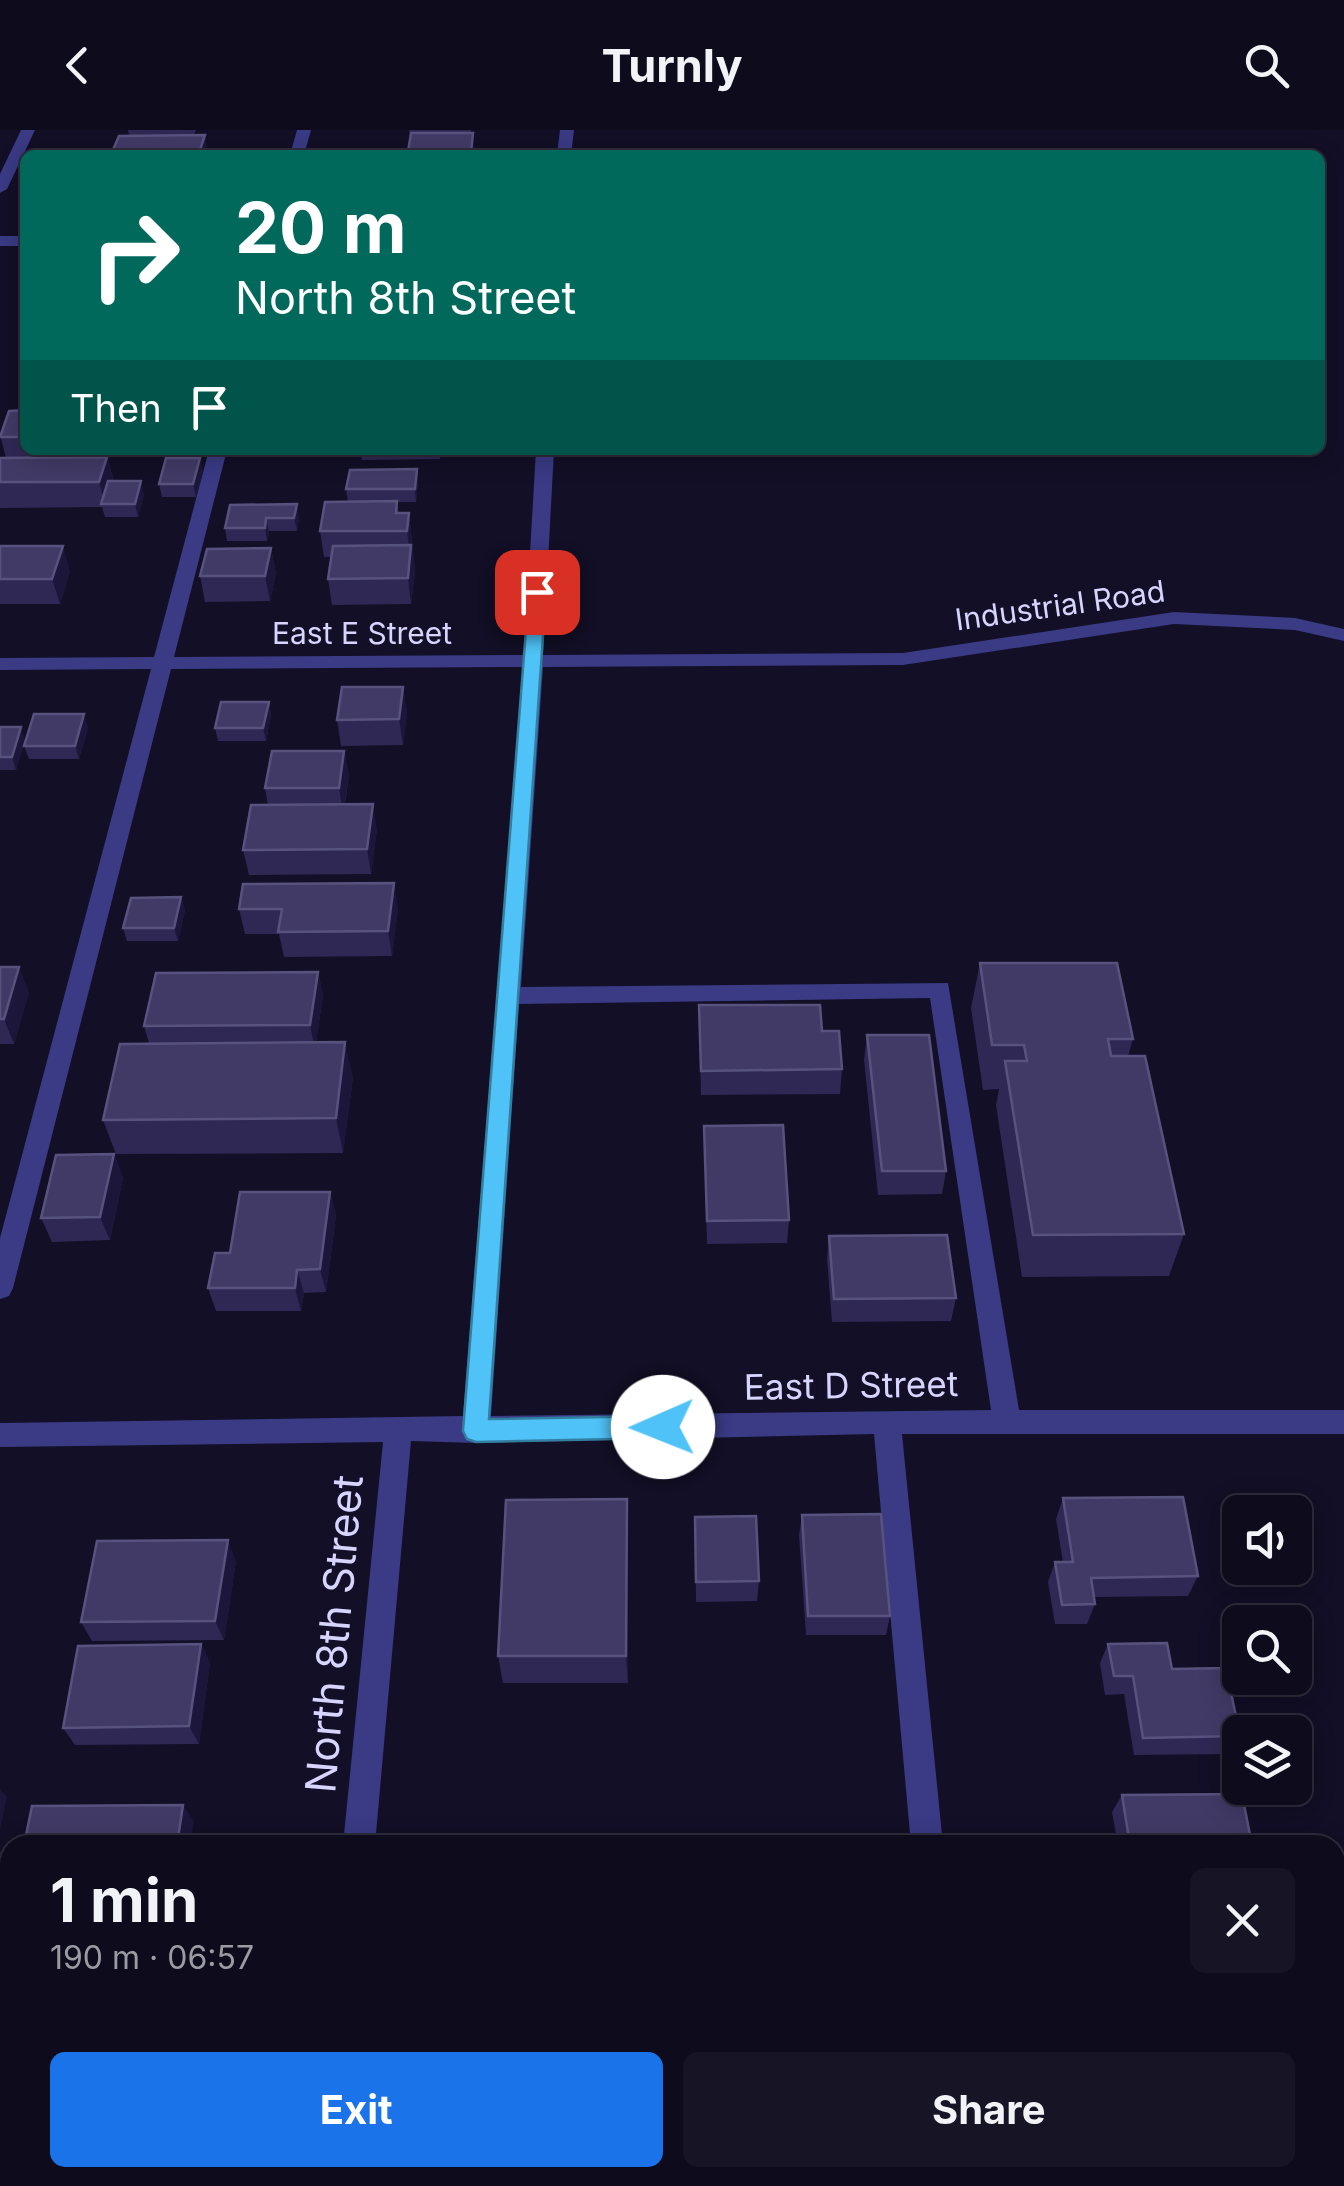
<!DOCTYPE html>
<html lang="en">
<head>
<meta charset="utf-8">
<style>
	:root { --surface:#0e0b1c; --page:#171425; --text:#f1f3f6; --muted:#9b9ba3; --line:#2e2b3b; --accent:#1a73e8 }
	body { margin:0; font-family:Inter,sans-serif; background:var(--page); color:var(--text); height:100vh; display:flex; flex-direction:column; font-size:38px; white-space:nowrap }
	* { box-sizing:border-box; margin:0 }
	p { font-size:32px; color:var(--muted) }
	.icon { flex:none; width:55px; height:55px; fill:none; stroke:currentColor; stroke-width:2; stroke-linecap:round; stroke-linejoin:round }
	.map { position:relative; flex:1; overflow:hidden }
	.details { position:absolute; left:0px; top:1705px; width:1345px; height:352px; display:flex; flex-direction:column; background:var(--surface); border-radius:30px 30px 0 0; box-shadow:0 5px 25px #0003,0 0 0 2px var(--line) }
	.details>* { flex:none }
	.top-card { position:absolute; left:20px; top:20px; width:1305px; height:305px; border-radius:15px; box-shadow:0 5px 25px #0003,0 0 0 2px var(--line); background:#00695c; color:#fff; overflow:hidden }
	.buttons { position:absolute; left:1222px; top:1365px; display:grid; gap:20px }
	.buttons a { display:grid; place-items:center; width:90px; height:90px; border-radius:15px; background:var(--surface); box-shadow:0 5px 25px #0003,0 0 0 2px var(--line); font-size:50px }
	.pin { position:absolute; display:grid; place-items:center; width:85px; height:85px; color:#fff; margin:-42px; border-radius:20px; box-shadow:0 5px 15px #0006 }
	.me { position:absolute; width:110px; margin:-55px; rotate:269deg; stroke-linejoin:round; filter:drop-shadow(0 0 8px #0008) }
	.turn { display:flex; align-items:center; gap:35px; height:210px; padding:0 50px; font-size:45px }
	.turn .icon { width:130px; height:130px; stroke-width:2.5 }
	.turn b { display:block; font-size:70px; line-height:85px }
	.then { display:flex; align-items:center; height:95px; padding:0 50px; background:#0003; gap:20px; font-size:38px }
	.round { display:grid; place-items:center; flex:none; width:105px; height:105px; border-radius:15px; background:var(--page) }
	.headline { display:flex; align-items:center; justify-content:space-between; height:170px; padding:0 50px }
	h1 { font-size:60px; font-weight:700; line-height:75px }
	.button { display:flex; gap:20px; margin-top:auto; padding:20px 50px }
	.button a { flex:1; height:115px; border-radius:15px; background:var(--accent); color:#fff; font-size:40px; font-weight:700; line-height:115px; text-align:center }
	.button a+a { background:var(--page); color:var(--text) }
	header { display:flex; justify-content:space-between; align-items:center; height:130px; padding:0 50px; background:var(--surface); font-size:45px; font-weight:700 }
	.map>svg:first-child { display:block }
</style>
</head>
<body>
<header><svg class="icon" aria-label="back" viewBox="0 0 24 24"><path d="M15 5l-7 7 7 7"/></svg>Turnly<svg class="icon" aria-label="search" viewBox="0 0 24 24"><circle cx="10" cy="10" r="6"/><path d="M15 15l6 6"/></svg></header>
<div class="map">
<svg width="1344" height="2056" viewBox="0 0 1344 2056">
	<rect width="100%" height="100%" fill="#120f26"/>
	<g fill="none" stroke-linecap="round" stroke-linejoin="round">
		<g fill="#3a3a85" fill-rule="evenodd">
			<polygon points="21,0 35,0 7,59 0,63 0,44"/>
			<polygon points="297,0 311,0 304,25 290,25"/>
			<polygon points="560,0 574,0 571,25 557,25"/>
			<rect x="0" y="106" width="25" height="10"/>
			<path d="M209 320H227L174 527 524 525 536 320H554L543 525 903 523 1174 482 1295 488 1344 499V511L1295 500 1174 494 903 535 543 537 521 857 948 853 1019 1280H1344V1304H902L943 1715H911L874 1304 476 1313 411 1311 375 1715H343L383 1312 0 1317V1293L463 1286 523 537 171 539 13 1158 9 1166 0 1169V1108L151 539 0 540V528L154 527ZM930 868 991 1280 491 1286 519 874Z"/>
			<polygon points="309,2048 345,2048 344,2056 308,2056"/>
			<polygon points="940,2048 976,2048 977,2056 941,2056"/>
		</g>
	</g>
	<g fill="#2f2854">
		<polygon points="128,0 196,0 194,5 208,25 113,25 112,22 129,6"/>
		<polygon points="409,0 471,0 471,3 473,3 475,25 408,25 411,7"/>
		<polygon points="25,280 25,320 110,320 107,327 114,351 144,364 138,387 105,387 102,377 0,378 0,328 6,328 0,305"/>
		<polygon points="361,320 441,320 440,329 362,330"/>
		<polygon points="417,339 418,352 416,372 397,372 399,383 409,383 415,441 411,474 332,475 328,449 331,427 324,427 320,401 348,372 346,359"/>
		<polygon points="203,341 196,367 162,367 159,354"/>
		<polygon points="230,375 299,387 297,401 269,401 267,411 227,411 225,398"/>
		<polygon points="0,416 70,441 60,474 0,474"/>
		<polygon points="271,418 276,444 270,471 205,472 200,446"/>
		<polygon points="403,557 407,583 403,615 341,616 337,590"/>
		<polygon points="269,572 271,585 266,611 218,611 215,598"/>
		<polygon points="0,597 25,610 16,640 0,640"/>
		<polygon points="88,597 79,629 29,629 24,616"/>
		<polygon points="344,621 349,646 345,674 377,699 371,744 249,745 243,720 268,675 265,658"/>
		<polygon points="181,767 185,780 178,811 127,811 123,798"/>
		<polygon points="398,778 392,826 284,827 279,804 245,804 239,779"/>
		<polygon points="980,833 1133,909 1128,926 1184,1104 1169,1146 1022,1147 996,975 999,959 983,960 971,878"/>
		<polygon points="0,837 29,862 14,914 0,914"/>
		<polygon points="318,842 323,866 316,912 353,947 343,1023 116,1024 103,990 149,913 144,896"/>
		<polygon points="699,875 822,901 842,939 840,964 701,965"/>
		<polygon points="867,905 946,1041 942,1064 878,1065 864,930"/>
		<polygon points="704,996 789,1090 787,1113 707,1114"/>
		<polygon points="114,1024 123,1048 110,1110 52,1112 41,1088"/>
		<polygon points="330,1062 336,1086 326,1162 304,1163 301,1181 216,1181 208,1158 230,1123"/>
		<polygon points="829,1106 956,1168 951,1191 832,1192 827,1129"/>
		<polygon points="1063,1368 1198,1446 1188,1466 1094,1467 1095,1474 1087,1494 1055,1494 1048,1452 1055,1432 1063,1432 1056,1389"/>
		<polygon points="627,1369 628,1553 503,1553 498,1526"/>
		<polygon points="802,1385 890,1486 886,1505 806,1505 799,1405"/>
		<polygon points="695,1387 759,1451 757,1471 696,1472"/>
		<polygon points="236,1431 224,1510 92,1511 81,1492"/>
		<polygon points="201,1514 210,1533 199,1614 75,1615 63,1598"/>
		<polygon points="1108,1514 1240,1606 1228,1624 1134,1625 1124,1564 1105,1565 1100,1533"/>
		<polygon points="1122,1665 1252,1715 1118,1715 1112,1682"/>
		<polygon points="1335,1795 1344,1795 1344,1934 1335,1935"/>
		<polygon points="0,1816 10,1816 10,1921 0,1922"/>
		<polygon points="1289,2048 1335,2048 1344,2056 1290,2056"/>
	</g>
	<g fill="#1c163a">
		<polygon points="473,3 475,25 471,25 471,22"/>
		<polygon points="205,5 208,25 199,25 199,23"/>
		<polygon points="103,320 110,320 107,327 114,352 105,374 99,352 106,331"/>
		<polygon points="200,328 203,341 196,367 193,354"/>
		<polygon points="417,339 418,352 416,372 415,359"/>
		<polygon points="141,351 144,364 138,387 135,374"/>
		<polygon points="297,374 299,387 297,401 294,388"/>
		<polygon points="409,383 415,441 411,474 408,448 410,426 407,401"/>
		<polygon points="266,388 269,401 267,411 265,398"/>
		<polygon points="63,416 70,441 60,474 52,449"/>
		<polygon points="271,418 276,444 270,471 265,446"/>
		<polygon points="403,557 407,583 403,615 399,589"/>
		<polygon points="269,572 271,585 266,611 263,598"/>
		<polygon points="84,584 88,597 79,629 75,616"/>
		<polygon points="21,597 25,610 16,640 12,627"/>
		<polygon points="344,621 349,646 343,683 339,658"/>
		<polygon points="373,674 377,699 371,744 367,719"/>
		<polygon points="394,753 398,778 392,826 388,801"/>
		<polygon points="181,767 185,780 178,811 174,798"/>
		<polygon points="19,837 29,862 14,914 4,889"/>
		<polygon points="318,842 323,866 315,919 310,895"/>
		<polygon points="345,912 353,947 343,1023 336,988"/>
		<polygon points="114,1024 123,1048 110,1110 100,1087"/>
		<polygon points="330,1062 336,1086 326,1162 320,1139"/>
		<polygon points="297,1140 304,1163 301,1181 295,1158"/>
		<polygon points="627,1369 628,1399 628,1553 626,1526"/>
		<polygon points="228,1410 236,1431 224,1510 215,1491"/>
		<polygon points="201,1514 210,1533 199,1614 189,1596"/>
		<polygon points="0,1659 7,1667 0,1700"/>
		<polygon points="183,1675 194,1691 190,1715 177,1715"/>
		<polygon points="133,2048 147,2048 145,2056 131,2056"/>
	</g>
	<g fill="#413a66" stroke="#58527e" stroke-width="2.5">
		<polygon points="411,3 473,3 471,22 408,22"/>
		<polygon points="205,5 199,23 112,22 119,6"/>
		<polygon points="25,280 25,307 0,307 9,281"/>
		<polygon points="107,327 99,352 0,352 0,328"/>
		<polygon points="166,328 200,328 193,354 159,354"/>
		<polygon points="417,339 415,359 346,359 350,340"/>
		<polygon points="108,351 141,351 135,374 101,374"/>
		<polygon points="397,371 396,383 409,383 407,401 320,401 325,372"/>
		<polygon points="297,374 294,388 266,388 265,398 225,398 230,375"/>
		<polygon points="411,415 408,448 328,449 333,416"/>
		<polygon points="0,416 63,416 52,449 0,449"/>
		<polygon points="271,418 265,446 200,446 207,419"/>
		<polygon points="342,557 403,557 399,589 337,590"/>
		<polygon points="221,572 269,572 263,598 215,598"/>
		<polygon points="34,584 84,584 75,616 24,616"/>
		<polygon points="0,597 21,597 12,627 0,627"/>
		<polygon points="272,621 344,621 339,658 265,658"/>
		<polygon points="373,674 367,719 243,720 251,675"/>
		<polygon points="394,753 388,801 278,802 282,779 239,779 243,754"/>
		<polygon points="181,767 174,798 123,798 131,768"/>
		<polygon points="980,833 1117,833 1133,909 1108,909 1111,926 1145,926 1184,1104 1033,1105 1005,931 1027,931 1024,915 992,915"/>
		<polygon points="0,837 19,837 4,889 0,889"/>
		<polygon points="318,842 310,895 144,896 156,843"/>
		<polygon points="699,875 820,875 822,901 839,901 842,939 701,941"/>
		<polygon points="867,905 929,905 946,1041 882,1041"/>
		<polygon points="345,912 336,988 103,990 120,914"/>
		<polygon points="783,995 789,1090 707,1091 704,996"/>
		<polygon points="114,1024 100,1087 41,1088 56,1025"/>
		<polygon points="240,1062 330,1062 320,1139 297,1140 295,1158 208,1158 215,1123 230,1123"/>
		<polygon points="947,1105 956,1168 834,1169 829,1106"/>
		<polygon points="1183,1367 1198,1446 1091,1448 1095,1474 1062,1475 1055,1432 1073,1432 1063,1368"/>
		<polygon points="627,1369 626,1526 498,1526 506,1370"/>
		<polygon points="881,1384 890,1486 808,1486 802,1385"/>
		<polygon points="756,1386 759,1451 696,1452 695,1387"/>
		<polygon points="228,1410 215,1491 81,1492 97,1411"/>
		<polygon points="1167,1513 1172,1539 1226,1538 1240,1606 1143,1608 1133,1546 1114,1546 1108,1514"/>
		<polygon points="201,1514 189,1596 63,1598 78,1516"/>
		<polygon points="1242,1664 1252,1715 1130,1715 1122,1665"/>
		<polygon points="183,1675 177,1715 24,1715 32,1676"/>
		<polygon points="756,1712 756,1715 689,1715 689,1713"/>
		<rect x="1335" y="1795" width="9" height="127"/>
		<polygon points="0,1816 10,1816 10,1908 0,1909"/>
		<polygon points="1335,1986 1344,1986 1344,2056 1307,2056 1305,2048 1335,2048"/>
		<polygon points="0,2006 10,2006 10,2048 133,2048 131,2056 0,2056"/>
		<polygon points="523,2048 655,2048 656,2056 523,2056"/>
	</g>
	<polygon fill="#4fc3f7" stroke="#337fa1" stroke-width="2.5" points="537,457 546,462 489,1289 663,1286 672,1289 675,1297 672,1305 663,1308 476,1312 467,1309 463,1301 529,462"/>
	<g text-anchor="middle" stroke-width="8" stroke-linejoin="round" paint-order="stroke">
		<g font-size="30" fill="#d7d4ff" stroke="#120f26">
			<text transform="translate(1060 476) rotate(-8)" y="10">Industrial Road</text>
			<text x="362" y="514">East E Street</text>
		</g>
		<g font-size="35" fill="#d7d4ff" stroke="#120f26">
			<text transform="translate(851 1256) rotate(-1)" y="12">East D Street</text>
		</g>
		<g font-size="42" fill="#d7d4ff" stroke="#120f26">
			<text transform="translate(334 1504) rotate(-85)" y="15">North 8th Street</text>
		</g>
	</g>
</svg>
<div class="buttons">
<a><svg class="icon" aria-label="sound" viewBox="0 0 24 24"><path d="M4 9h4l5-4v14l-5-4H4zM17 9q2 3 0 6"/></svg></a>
<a><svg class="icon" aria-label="search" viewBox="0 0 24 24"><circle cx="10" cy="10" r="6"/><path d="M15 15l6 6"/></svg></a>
<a><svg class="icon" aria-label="layers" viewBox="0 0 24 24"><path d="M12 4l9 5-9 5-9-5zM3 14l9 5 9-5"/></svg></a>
</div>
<div class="pin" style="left:537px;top:462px;background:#d93025"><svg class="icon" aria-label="arrive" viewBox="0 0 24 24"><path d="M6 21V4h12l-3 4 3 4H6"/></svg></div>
<svg class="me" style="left:663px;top:1297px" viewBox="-20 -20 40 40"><circle r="19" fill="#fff"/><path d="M0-13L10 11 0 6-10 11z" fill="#4fc3f7"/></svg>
<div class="top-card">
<div class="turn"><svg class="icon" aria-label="right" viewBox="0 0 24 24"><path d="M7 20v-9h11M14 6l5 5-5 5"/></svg><div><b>20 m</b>North 8th Street</div></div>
<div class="then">Then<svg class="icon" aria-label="arrive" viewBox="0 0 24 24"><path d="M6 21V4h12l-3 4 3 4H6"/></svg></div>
</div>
<section class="details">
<div class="headline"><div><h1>1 min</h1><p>190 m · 06:57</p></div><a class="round"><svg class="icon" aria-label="close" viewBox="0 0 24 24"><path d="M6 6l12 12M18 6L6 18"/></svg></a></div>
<div class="button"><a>Exit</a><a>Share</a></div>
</section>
</div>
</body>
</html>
